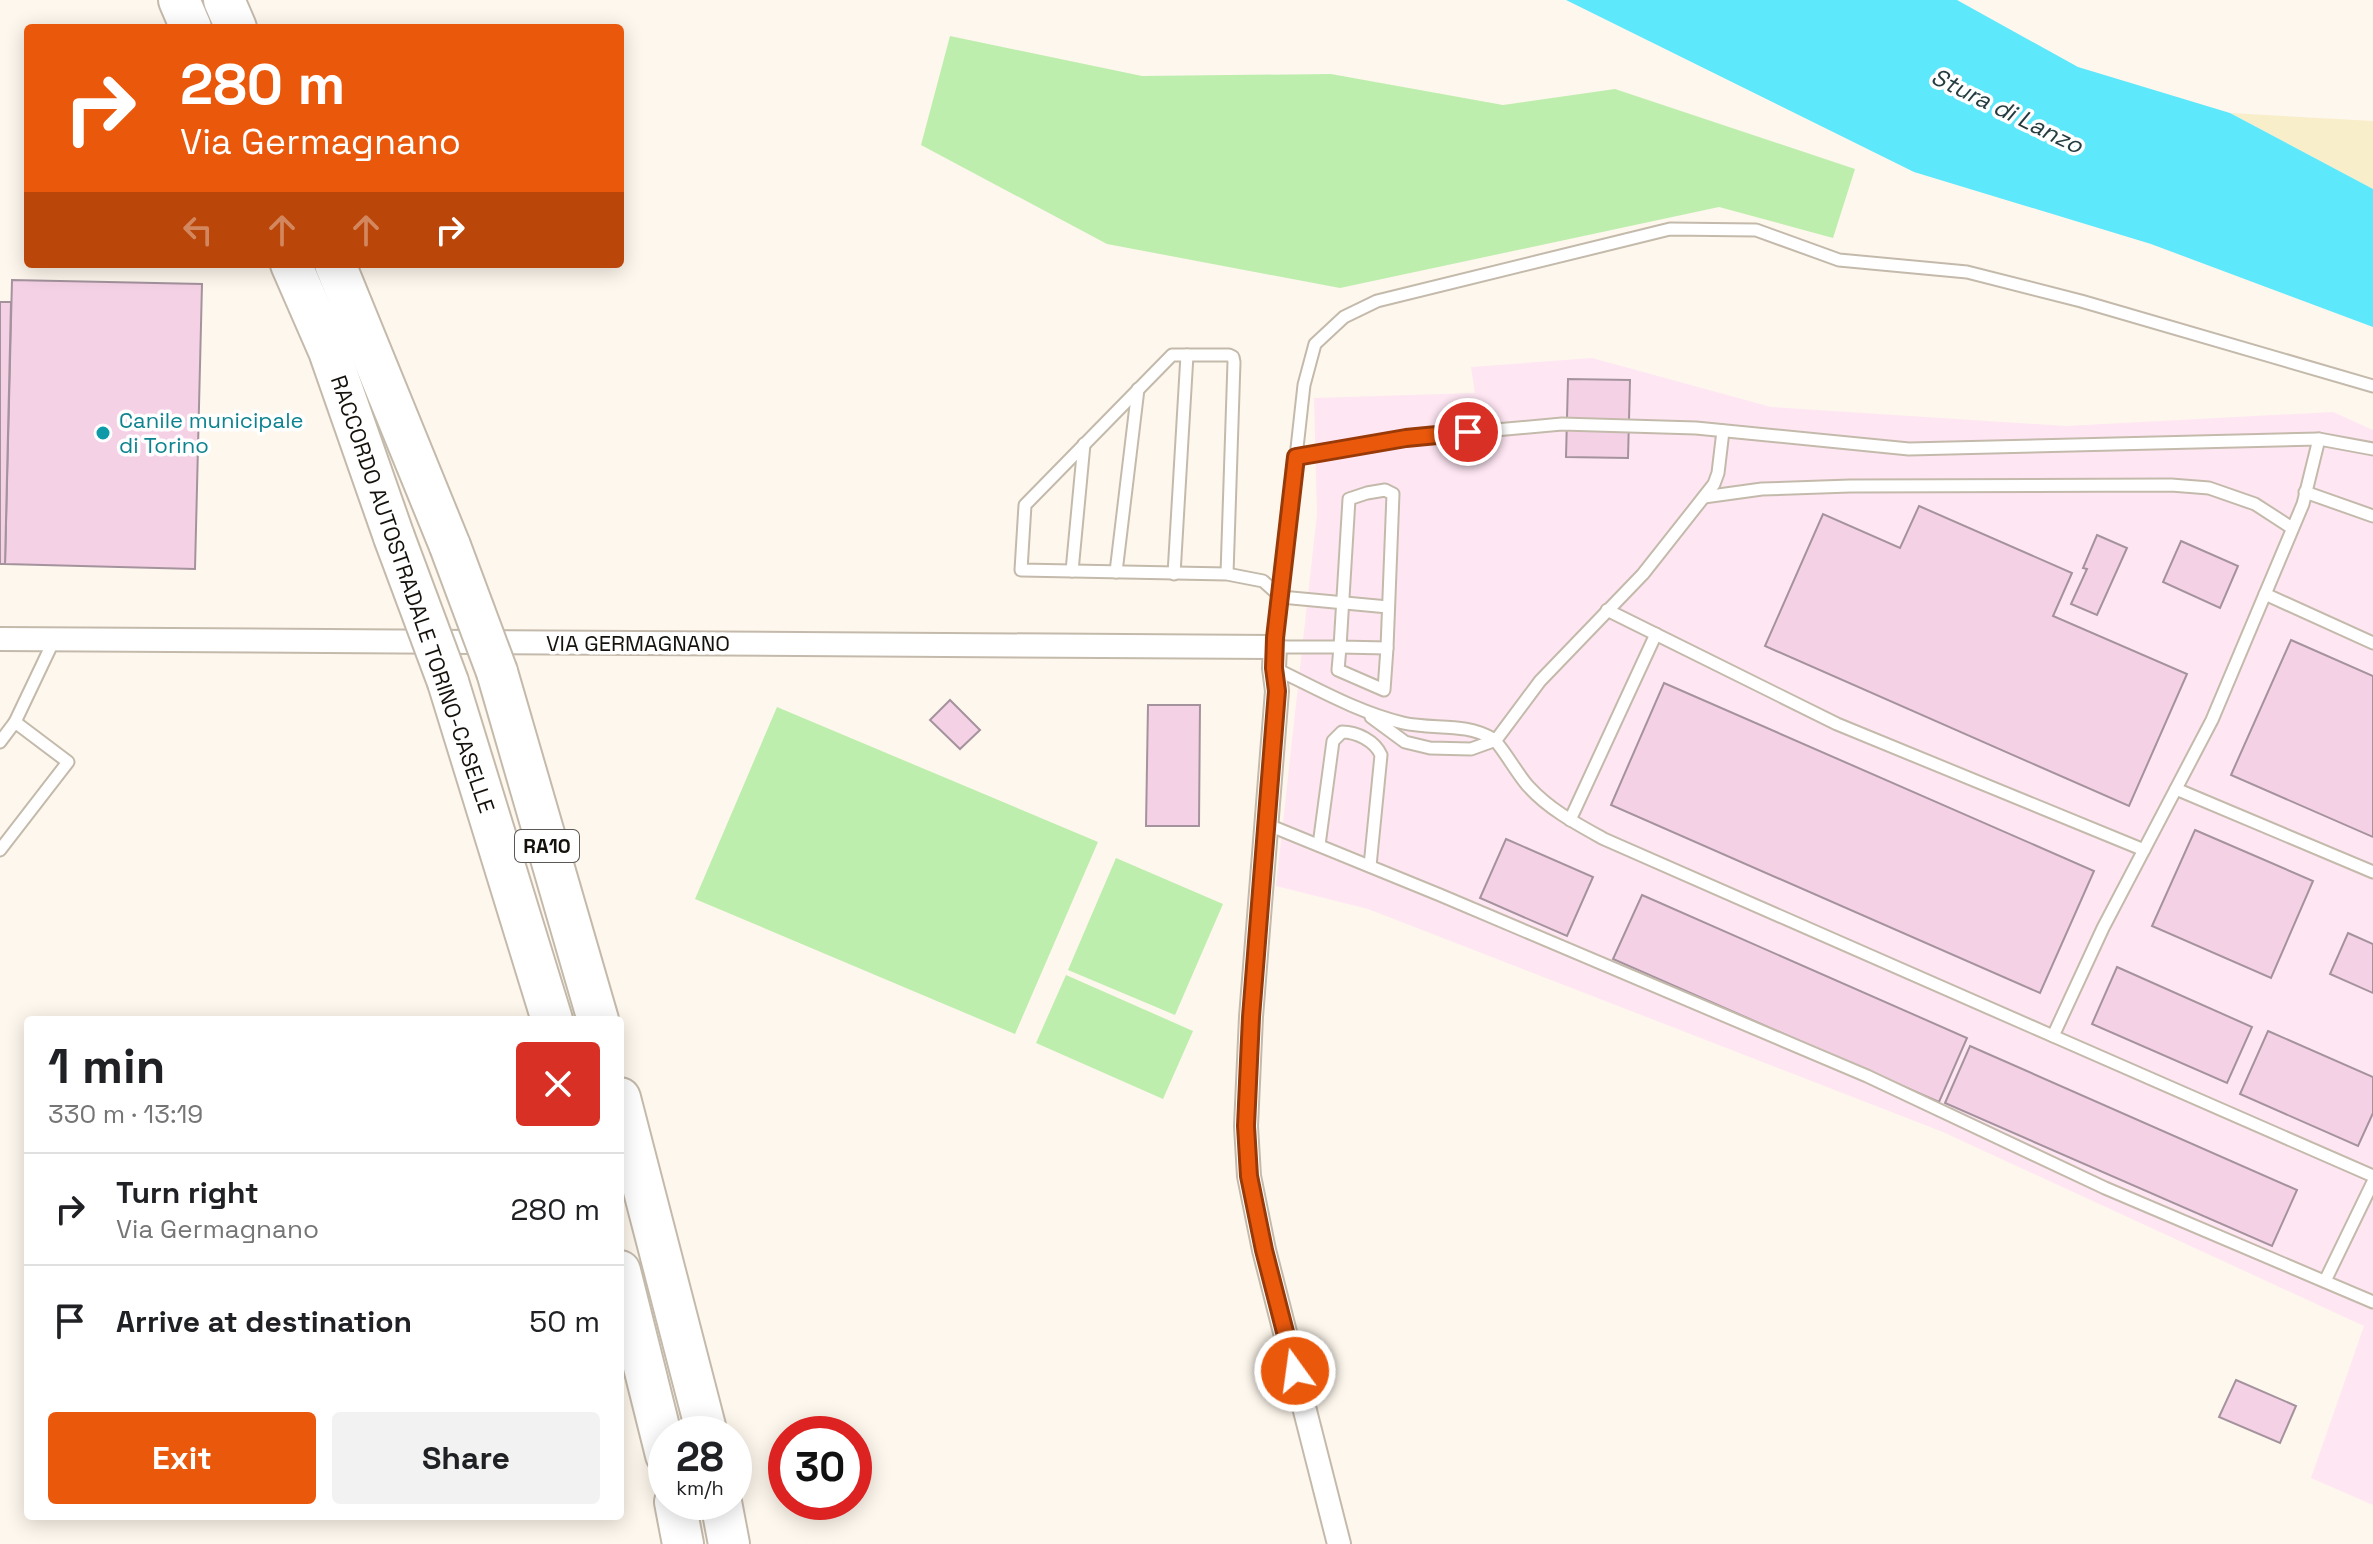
<!DOCTYPE html>
<html lang="en">
<head>
<meta charset="utf-8">
<style>
	:root { --surface:#fff; --page:#f2f2f2; --text:#202124; --muted:#757577; --line:#e0e0e0; --accent:#ea580c }
	body { margin:0; font-family:"Space Grotesk",sans-serif; background:var(--page); color:var(--text); height:100vh; display:flex; flex-direction:column; font-size:30px; white-space:nowrap }
	* { box-sizing:border-box; margin:0 }
	p { font-size:26px; color:var(--muted) }
	.icon { flex:none; width:44px; height:44px; fill:none; stroke:currentColor; stroke-width:2; stroke-linecap:round; stroke-linejoin:round }
	.map { position:relative; flex:1; overflow:hidden }
	.sheet { position:absolute; left:24px; top:1016px; width:600px; height:504px; display:flex; flex-direction:column; background:var(--surface); border-radius:8px; box-shadow:0 4px 20px #0003 }
	.sheet>* { flex:none }
	.hud { position:absolute; left:24px; top:24px; width:600px; height:244px; border-radius:8px; box-shadow:0 4px 20px #0003; background:#ea580c; color:#fff; overflow:hidden }
	.speed { position:absolute; left:648px; top:1416px; display:flex; gap:16px; font-size:40px; font-weight:700; text-align:center }
	.speed>* { display:grid; place-content:center; width:104px; height:104px; border-radius:50%; background:var(--surface); box-shadow:0 4px 20px #0003; line-height:1 }
	.speed small { font-size:20px; font-weight:400 }
	.speed .limit { border:12px solid #d22; background:#fff; color:#111 }
	.pin { position:absolute; display:grid; place-items:center; width:68px; height:68px; color:#fff; margin:-34px; border:4px solid #fff; border-radius:50%; box-shadow:0 2px 8px #0007 }
	.me { position:absolute; width:88px; margin:-44px; rotate:346deg; stroke-linejoin:round; filter:drop-shadow(0 0 6px #0008) }
	.turn { display:flex; align-items:center; gap:28px; height:168px; padding:0 24px; font-size:36px }
	.turn .icon { width:104px; height:104px; stroke-width:2.5 }
	.turn b { display:block; font-size:56px; line-height:68px }
	.lanes { display:flex; align-items:center; height:76px; padding:0 24px; background:#0003; justify-content:center; gap:40px; direction:ltr }
	.lanes .off { opacity:.35 }
	.round { display:grid; place-items:center; flex:none; width:84px; height:84px; border-radius:8px; background:var(--page) }
	.summary { display:flex; align-items:center; justify-content:space-between; height:136px; padding:0 24px }
	h1 { font-size:48px; font-weight:700; line-height:60px }
	.primary-button { display:flex; gap:16px; margin-top:auto; padding:16px 24px }
	.primary-button a { flex:1; height:92px; border-radius:8px; background:var(--accent); color:#fff; font-size:32px; font-weight:700; line-height:92px; text-align:center }
	.primary-button a+a { background:var(--page); color:var(--text) }
	ul { padding:0; list-style:none }
	li { display:flex; align-items:center; gap:24px; height:112px; padding:0 24px; border-top:2px solid var(--line) }
	li div { flex:1 }
	li b { display:block; font-size:30px }
	li em { font-style:normal }
	.map>svg:first-child { display:block }
</style>
</head>
<body>
<div class="map">
<svg width="2373" height="1544" viewBox="0 0 2373 1544">
	<rect width="100%" height="100%" fill="#fef7ed"/>
	<polygon fill="#fee6f3" points="1592,358 1771,407 2066,426 2333,412 2373,430 2373,1505 2311,1478 2364,1326 1943,1132 1368,909 1276,886 1317,514 1314,398 1475,393 1471,367"/>
	<g fill="#beeead">
		<polygon points="950,36 1142,76 1331,74 1503,105 1615,89 1855,169 1833,238 1719,207 1340,288 1107,244 921,145"/>
		<polygon points="777,707 1098,842 1015,1034 695,899"/>
		<polygon points="1116,858 1223,904 1175,1015 1068,970"/>
		<polygon points="1066,975 1193,1031 1163,1099 1036,1043"/>
	</g>
	<polygon fill="#f8eec9" points="2230,113 2373,121 2373,189"/>
	<polygon fill="#5de8fc" points="1566,0 1957,0 2078,67 2230,113 2373,189 2373,327 2151,244 1914,172"/>
	<g fill="#f5d1e6" stroke="#a4939d" stroke-width="2">
		<polygon points="12,280 202,284 195,569 5,564"/>
		<polygon points="0,302 11,302 5,564 0,564"/>
		<polygon points="1568,379 1630,380 1628,458 1566,457"/>
		<polygon points="1919,506 2072,573 2053,616 2187,674 2129,806 1765,646 1823,514 1900,548"/>
		<polygon points="2097,535 2127,548 2097,615 2071,604 2087,569 2083,568"/>
		<polygon points="2181,541 2238,566 2220,608 2163,582"/>
		<polygon points="2291,640 2373,676 2373,837 2231,775"/>
		<polygon points="1664,683 2094,871 2040,993 1611,805"/>
		<polygon points="950,700 980,730 960,749 930,720"/>
		<polygon points="1148,705 1200,705 1199,826 1146,826"/>
		<polygon points="2195,830 2313,881 2271,978 2152,926"/>
		<polygon points="1506,839 1593,877 1567,936 1480,898"/>
		<polygon points="1642,895 1967,1038 1939,1102 1613,959"/>
		<polygon points="2348,933 2373,944 2373,993 2330,974"/>
		<polygon points="2117,967 2252,1027 2227,1083 2092,1024"/>
		<polygon points="2268,1031 2373,1077 2373,1113 2358,1146 2240,1094"/>
		<polygon points="1970,1046 2297,1190 2272,1246 1945,1103"/>
		<polygon points="2236,1380 2296,1406 2280,1443 2219,1417"/>
	</g>
	<g fill="none" stroke-linecap="round" stroke-linejoin="round">
		<defs>
			<g id="lane">
				<polyline points="1296,457 1304,385 1315,344 1344,317 1377,301 1670,229 1756,230 1839,260 1967,272 2081,301 2373,386"/>
				<polygon points="1385,490 1393,494 1387,648 1340,647 1349,499 1367,493"/>
				<polyline points="2305,492 2373,516"/>
				<polyline points="1704,497 1762,489 1850,486 2171,485 2209,488 2255,504 2292,528"/>
				<polyline points="1072,571 1084,444"/>
				<polyline points="1116,572 1138,389"/>
				<polyline points="1174,574 1187,355"/>
				<polyline points="1227,574 1234,362 1233,357 1229,355 1172,355 1025,505 1021,570 1227,574 1263,581 1281,597 1388,607"/>
				<polyline points="2265,594 2373,643"/>
				<polyline points="1607,610 1837,724 2144,850"/>
				<polyline points="1387,648 1384,690 1338,670 1340,647 1275,647 1296,457 1406,438 1562,424 1696,428 1909,449 2319,439 2373,449"/>
				<path d="M1274 668C1316 688 1357 712 1403 723 1434 730 1465 722 1493 739 1500 743 1519 777 1529 787 1550 810 1577 824 1604 839L2053 1036 2103 928 2212 720 2303 504 2319 439"/>
				<polyline points="1371,717 1405,742 1430,748 1471,749 1496,740 1540,681 1643,574 1714,484 1718,473 1723,431"/>
				<polyline points="15,722 54,640"/>
				<polyline points="0,742 15,722 68,762 0,850"/>
				<polyline points="2176,789 2373,872"/>
				<polyline points="1570,820 1656,634"/>
				<polyline points="1266,824 1440,895 1867,1076 2105,1188 2373,1302"/>
				<path d="M1319 845 1333 741 1342 732C1357 732 1375 741 1381 755L1370 866"/>
				<polyline points="2053,1036 2373,1176"/>
				<polyline points="2325,1281 2373,1182"/>
			</g>
			<polyline id="street" points="0,639 1275,647 1274,668 1277,691 1251,1017 1246,1126 1249,1176 1264,1250 1339,1544"/>
			<g id="highway">
				<polyline points="179,0 191,28"/>
				<polyline points="224,0 236,28"/>
				<polyline points="291,264 329,351 394,537"/>
				<polyline points="335,264 450,546"/>
				<polyline points="497,672 598,1020"/>
				<polyline points="448,682 552,1020"/>
				<polyline points="620,1098 707,1434"/>
				<polyline points="620,1271 666,1455"/>
				<polyline points="675,1502 683,1544"/>
				<polyline points="721,1502 729,1544"/>
			</g>
		</defs>
		<use href="#lane" stroke="#c4baab" stroke-width="15"/>
		<use href="#street" stroke="#c4baab" stroke-width="26"/>
		<use href="#highway" stroke="#c4baab" stroke-width="44"/>
		<use href="#lane" stroke="#fff" stroke-width="11"/>
		<use href="#street" stroke="#fff" stroke-width="22"/>
		<use href="#highway" stroke="#fff" stroke-width="40"/>
		<defs>
			<g id="highway-bridge">
				<polyline points="394,537 448,682"/>
				<polyline points="450,546 497,672"/>
			</g>
		</defs>
		<use href="#highway-bridge" stroke="#c4baab" stroke-width="44" stroke-linecap="butt"/>
		<use href="#highway-bridge" stroke="#fff" stroke-width="40"/>
	</g>
	<g fill="none" stroke-linecap="round" stroke-linejoin="round">
		<defs>
			<polyline id="route" points="1295,1371 1264,1250 1249,1176 1246,1126 1251,1017 1277,691 1274,668 1275,638 1296,457 1406,438 1468,432"/>
		</defs>
		<use href="#route" stroke="#983908" stroke-width="20"/>
		<use href="#route" stroke="#ea580c" stroke-width="14"/>
	</g>
	<circle fill="#0f9aa8" stroke="#fff" stroke-width="3" cx="103" cy="433" r="8"/>
	<g text-anchor="middle" stroke-width="7" stroke-linejoin="round" paint-order="stroke">
		<rect fill="#fff" stroke="#5b5855" stroke-width="2" x="515" y="830" width="64" height="32" rx="6"/>
		<g font-size="20" font-weight="bold" fill="#15110c">
			<text x="547" y="853">RA10</text>
		</g>
		<g font-size="22" fill="#0d838f" stroke="#fff" text-anchor="start">
			<text x="119" y="428">Canile municipale<tspan x="119" dy="25">di Torino</tspan></text>
		</g>
		<g font-size="22" fill="#15110c" stroke="#fff">
			<text transform="translate(413 594) rotate(71)" y="8">RACCORDO AUTOSTRADALE TORINO-CASELLE</text>
			<text x="638" y="651">VIA GERMAGNANO</text>
		</g>
		<g font-size="24" font-style="italic" fill="#253d40" stroke="#fff">
			<text transform="translate(2007 111) rotate(26)" y="8">Stura di Lanzo</text>
		</g>
	</g>
</svg>
<div class="speed"><div>28<small>km/h</small></div><div class="limit">30</div></div>
<div class="pin" style="left:1468px;top:432px;background:#d93025"><svg class="icon" aria-label="arrive" viewBox="0 0 24 24"><path d="M6 21V4h12l-3 4 3 4H6"/></svg></div>
<svg class="me" style="left:1295px;top:1371px" viewBox="-20 -20 40 40"><circle r="17" fill="#ea580c" stroke="#fff" stroke-width="3"/><path d="M0-11L8 9 0 5-8 9z" fill="#fff"/></svg>
<div class="hud">
<div class="turn"><svg class="icon" aria-label="right" viewBox="0 0 24 24"><path d="M7 20v-9h11M14 6l5 5-5 5"/></svg><div><b>280 m</b>Via Germagnano</div></div>
<div class="lanes"><svg class="icon off" aria-label="left" viewBox="0 0 24 24"><path d="M17 20v-9H6M10 6l-5 5 5 5"/></svg><svg class="icon off" aria-label="ahead" viewBox="0 0 24 24"><path d="M12 20V5M6 11l6-6 6 6"/></svg><svg class="icon off" aria-label="ahead" viewBox="0 0 24 24"><path d="M12 20V5M6 11l6-6 6 6"/></svg><svg class="icon" aria-label="right" viewBox="0 0 24 24"><path d="M7 20v-9h11M14 6l5 5-5 5"/></svg></div>
</div>
<section class="sheet">
<div class="summary"><div><h1>1 min</h1><p>330 m · 13:19</p></div><a class="round" style="background:#d93025;color:#fff"><svg class="icon" aria-label="close" viewBox="0 0 24 24"><path d="M6 6l12 12M18 6L6 18"/></svg></a></div>
<ul>
<li><svg class="icon" aria-label="right" viewBox="0 0 24 24"><path d="M7 20v-9h11M14 6l5 5-5 5"/></svg><div><b>Turn right</b><p>Via Germagnano</p></div><em>280 m</em></li>
<li><svg class="icon" aria-label="arrive" viewBox="0 0 24 24"><path d="M6 21V4h12l-3 4 3 4H6"/></svg><div><b>Arrive at destination</b></div><em>50 m</em></li>
</ul>
<div class="primary-button"><a>Exit</a><a>Share</a></div>
</section>
</div>
</body>
</html>
